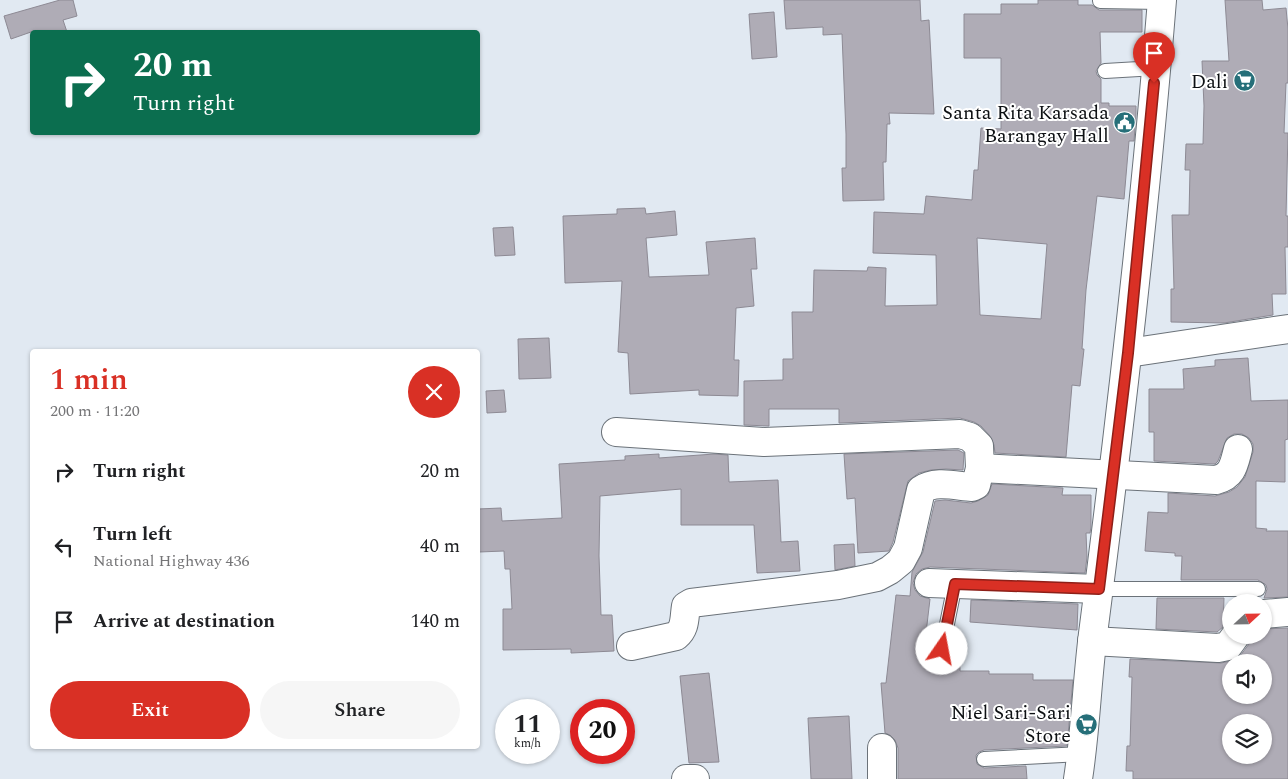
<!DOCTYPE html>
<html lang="en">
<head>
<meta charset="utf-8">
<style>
	:root { --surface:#fff; --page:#f6f6f6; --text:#202124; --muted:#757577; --accent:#d93025 }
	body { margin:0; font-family:Spectral,serif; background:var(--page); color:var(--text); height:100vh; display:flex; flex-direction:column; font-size:19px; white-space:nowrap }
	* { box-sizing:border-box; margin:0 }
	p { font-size:16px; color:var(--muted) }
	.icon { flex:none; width:28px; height:28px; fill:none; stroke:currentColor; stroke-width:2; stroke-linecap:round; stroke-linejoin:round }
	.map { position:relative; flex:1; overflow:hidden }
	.drawer { position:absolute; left:30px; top:349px; width:450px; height:400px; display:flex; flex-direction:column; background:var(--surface); border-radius:5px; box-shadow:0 1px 4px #0004 }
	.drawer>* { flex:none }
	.guide { position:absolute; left:30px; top:30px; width:450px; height:105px; border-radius:5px; box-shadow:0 1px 4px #0004; background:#0b6e4f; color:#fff; overflow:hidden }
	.needle { width:32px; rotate:68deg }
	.fabs { position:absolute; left:1222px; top:594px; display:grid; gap:10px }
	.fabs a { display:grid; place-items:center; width:50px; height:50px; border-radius:50%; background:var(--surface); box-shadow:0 1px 4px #0004; font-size:25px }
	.speed { position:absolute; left:495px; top:699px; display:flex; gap:10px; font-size:25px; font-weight:700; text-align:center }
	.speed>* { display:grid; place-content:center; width:65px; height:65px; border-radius:50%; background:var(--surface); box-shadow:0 1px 4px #0004; line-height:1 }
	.speed small { font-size:12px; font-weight:400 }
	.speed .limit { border:8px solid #d22; background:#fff; color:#111 }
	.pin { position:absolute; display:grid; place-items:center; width:42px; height:42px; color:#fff; margin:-51px -21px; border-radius:50% 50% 50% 0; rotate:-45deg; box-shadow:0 0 5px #0007 }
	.pin .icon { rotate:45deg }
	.me { position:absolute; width:55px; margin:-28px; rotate:12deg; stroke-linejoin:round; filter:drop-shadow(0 0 4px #0008) }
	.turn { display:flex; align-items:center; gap:18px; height:105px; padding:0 20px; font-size:22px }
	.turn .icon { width:65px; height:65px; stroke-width:2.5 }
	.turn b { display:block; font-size:35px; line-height:42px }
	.round { display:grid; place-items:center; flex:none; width:52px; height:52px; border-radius:26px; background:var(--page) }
	.summary { display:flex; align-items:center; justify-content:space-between; height:85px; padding:0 20px }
	h1 { font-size:30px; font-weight:600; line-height:38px; color:var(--accent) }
	.button { display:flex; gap:10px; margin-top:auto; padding:10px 20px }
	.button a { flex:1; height:58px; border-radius:30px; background:var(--accent); color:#fff; font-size:20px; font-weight:600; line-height:58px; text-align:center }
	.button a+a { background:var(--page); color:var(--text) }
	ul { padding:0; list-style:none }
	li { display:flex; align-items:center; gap:15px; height:75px; padding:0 20px }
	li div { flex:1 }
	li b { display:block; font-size:19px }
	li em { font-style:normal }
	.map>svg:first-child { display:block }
</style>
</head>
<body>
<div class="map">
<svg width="1288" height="779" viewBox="0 0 1288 779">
	<rect width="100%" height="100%" fill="#e1e9f2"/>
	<g fill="#afacb6" stroke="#8d8a94" fill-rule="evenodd">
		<polygon points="60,0 73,0 77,16 63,20 67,32 31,32 11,39 4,16"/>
		<polygon points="784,0 920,0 921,21 929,20 934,114 889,113 890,124 887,124 886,162 883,162 884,200 843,201 842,168 846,168 846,134 842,34 823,35 823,27 786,29"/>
		<path d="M1038 0H1078V5H1092L1099 10H1142V32H1100L1101 63 1096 71 1097 75 1101 79V103H1109V106H1136V114L1134 141H1129L1124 199 1097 196 1086 290 1082 349H1084L1080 386 1072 385 1066 457 995 453 994 445 990 436 981 426 974 422 960 418 839 423V409H769V426L744 425V381L783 380V359H793L792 312H813L814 270 867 271 868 267 886 268 885 306 937 305 936 255 873 253 874 212 924 214 926 196 972 200 974 170H978L981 128 1001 129V58H964V14H1001V4H1038ZM977 238 1047 244 1041 319 980 315Z"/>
		<polygon points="1225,0 1262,0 1263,10 1286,8 1288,29 1288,83 1286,83 1284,133 1288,133 1286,216 1288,216 1288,247 1285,247 1286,294 1272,294 1273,315 1224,323 1171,322 1171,289 1174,289 1172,215 1189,215 1190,170 1185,170 1186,144 1203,144 1204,106 1202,61 1229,61"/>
		<polygon points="774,12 777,57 752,59 749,14"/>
		<polygon points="645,208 646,214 675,211 677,235 646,238 649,277 709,275 706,242 755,238 757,269 751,269 754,306 736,308 734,360 739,360 738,396 699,395 699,390 630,394 628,353 618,352 622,281 565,283 563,216 617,214 617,209"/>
		<polygon points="513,227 515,255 495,256 493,228"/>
		<polygon points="549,338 551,378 519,379 518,339"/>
		<polygon points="1248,358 1251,401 1288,400 1288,439 1285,440 1285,482 1256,481 1256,528 1267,529 1266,531 1288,531 1288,597 1264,598 1267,589 1266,585 1258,580 1181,580 1182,556 1175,556 1175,553 1145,551 1148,512 1168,513 1168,493 1215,496 1229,492 1237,487 1245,477 1253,452 1253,444 1249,438 1242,434 1234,434 1227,438 1218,461 1215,464 1154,461 1154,432 1149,432 1149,389 1184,389 1183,369 1215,366 1215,360"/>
		<polygon points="504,390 506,412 487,413 486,391"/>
		<polygon points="958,450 964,453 963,470 946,469 931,470 919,473 908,481 893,542 889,551 858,553 855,498 847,499 844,454"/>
		<polygon points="659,454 659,458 714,454 728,455 729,482 778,480 781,542 798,541 800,571 757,573 754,525 681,525 681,489 600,496 599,556 601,615 612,615 614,651 571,653 571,649 503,650 503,609 512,609 510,569 505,569 504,551 479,552 478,509 501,508 502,521 562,518 559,464 625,460 625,456"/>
		<polygon points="992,484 1063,488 1062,495 1091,495 1091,527 1090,533 1086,533 1087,557 1085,573 930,567 922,569 916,574 913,583 915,590 920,596 930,599 924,650 934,650 936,655 941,658 948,655 951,650 960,650 960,671 989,671 989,674 1033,674 1033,680 1073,680 1067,746 984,750 979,752 976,755 977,764 984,768 1026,766 1027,779 898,779 898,748 895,740 890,735 885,733 881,683 886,683 896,595 910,596 912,572 923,552 935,501 945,500 971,503 978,501 988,495"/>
		<polygon points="854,544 855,566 835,570 834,545"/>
		<polygon points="1157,598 1224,598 1223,627 1217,632 1156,629"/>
		<polygon points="971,600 1078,604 1077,630 970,622"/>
		<path d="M1288 628V779H1133V771H1126L1127 746H1130L1132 677H1129L1130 659 1221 663 1231 661 1240 656 1249 644 1251 635H1264V629ZM1231 662H1264V695H1231ZM1231 722H1264V755H1231Z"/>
		<polygon points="709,673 719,762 689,763 680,676"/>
		<polygon points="849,716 852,779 811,779 808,718"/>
	</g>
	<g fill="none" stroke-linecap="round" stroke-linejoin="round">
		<defs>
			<g id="service">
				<polyline points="1100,1 1161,2"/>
				<polyline points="1105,71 1156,68"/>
				<polyline points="1099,589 1258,589"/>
				<polyline points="942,649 955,584"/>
				<polyline points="984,759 1082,754"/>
			</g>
			<g id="minor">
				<polyline points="1128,353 1288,329"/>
				<path d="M616 432 764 442 960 434 970 437 979 446 980 468 976 485 972 487C956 486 935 480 921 490L908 548 901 561 890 570 877 577 838 585 691 603 686 606C684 617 686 628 676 636L631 646"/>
				<path d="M980 468 1216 480C1233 476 1234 464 1238 449"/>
				<polyline points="929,583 1099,589"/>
				<polyline points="1264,614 1288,612"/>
				<polyline points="1092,641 1218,648 1228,646 1236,635"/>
				<polyline points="882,748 882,779"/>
				<polyline points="686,779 695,779"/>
			</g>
			<path id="primary" d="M1078 779C1086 728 1087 677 1094 626 1121 418 1145 209 1162 0"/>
		</defs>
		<use href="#service" stroke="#6b7279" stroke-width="16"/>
		<use href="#minor" stroke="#6b7279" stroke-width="30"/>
		<use href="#primary" stroke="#6b7279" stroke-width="30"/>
		<use href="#service" stroke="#fff" stroke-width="14"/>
		<use href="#minor" stroke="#fff" stroke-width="28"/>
		<use href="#primary" stroke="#fff" stroke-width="28"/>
	</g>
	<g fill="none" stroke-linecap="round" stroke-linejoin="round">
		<defs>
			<polyline id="route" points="942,649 955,584 1099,589 1128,353 1154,83"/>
		</defs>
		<use href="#route" stroke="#8d1f18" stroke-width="12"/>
		<use href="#route" stroke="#d93025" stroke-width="9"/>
	</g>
	<defs>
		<symbol id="supermarket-disc" viewBox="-11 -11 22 22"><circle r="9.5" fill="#266f79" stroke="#fff"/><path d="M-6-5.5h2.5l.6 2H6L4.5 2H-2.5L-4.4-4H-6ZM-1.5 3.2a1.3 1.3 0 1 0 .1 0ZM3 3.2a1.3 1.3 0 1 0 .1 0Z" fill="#fff"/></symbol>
		<symbol id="civic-disc" viewBox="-11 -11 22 22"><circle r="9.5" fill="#266f79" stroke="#fff"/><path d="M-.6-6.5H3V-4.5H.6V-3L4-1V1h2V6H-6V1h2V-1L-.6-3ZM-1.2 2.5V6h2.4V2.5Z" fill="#fff"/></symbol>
	</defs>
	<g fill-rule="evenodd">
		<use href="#supermarket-disc" x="1232" y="68" width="25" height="25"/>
		<use href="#civic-disc" x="1112" y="110" width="25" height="25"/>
		<use href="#supermarket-disc" x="1074" y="712" width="25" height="25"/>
	</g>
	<g text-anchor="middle" stroke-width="4" stroke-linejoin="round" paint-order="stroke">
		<g font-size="20" fill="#0d1013" stroke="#fff" text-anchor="end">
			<text x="1228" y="88">Dali</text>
			<text x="1109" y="119">Santa Rita Karsada<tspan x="1109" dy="23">Barangay Hall</tspan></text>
			<text x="1071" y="719">Niel Sari-Sari<tspan x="1071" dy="23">Store</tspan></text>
		</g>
	</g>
</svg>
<div class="fabs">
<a><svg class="needle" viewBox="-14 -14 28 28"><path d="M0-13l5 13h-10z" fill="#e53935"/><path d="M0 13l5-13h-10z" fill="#757577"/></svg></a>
<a><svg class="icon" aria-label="sound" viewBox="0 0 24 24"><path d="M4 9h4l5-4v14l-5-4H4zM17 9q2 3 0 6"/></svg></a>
<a><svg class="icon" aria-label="layers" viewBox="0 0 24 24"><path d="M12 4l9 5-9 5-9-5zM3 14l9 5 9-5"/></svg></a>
</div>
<div class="speed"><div>11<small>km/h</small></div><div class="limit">20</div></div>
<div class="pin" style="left:1154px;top:83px;background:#d93025"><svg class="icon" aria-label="arrive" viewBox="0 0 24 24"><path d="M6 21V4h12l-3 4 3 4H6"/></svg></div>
<svg class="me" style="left:942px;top:649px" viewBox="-20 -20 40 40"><circle r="19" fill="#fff"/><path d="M0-13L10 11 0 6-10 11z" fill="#d93025"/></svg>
<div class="guide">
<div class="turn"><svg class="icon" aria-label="right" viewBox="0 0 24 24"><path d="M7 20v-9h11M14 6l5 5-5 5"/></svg><div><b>20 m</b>Turn right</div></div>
</div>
<section class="drawer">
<div class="summary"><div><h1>1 min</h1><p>200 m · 11:20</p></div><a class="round" style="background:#d93025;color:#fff"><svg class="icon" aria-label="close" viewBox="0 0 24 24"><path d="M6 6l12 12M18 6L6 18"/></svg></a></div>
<ul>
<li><svg class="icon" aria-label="right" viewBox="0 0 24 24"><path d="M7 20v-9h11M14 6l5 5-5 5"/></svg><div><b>Turn right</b></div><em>20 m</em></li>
<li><svg class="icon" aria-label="left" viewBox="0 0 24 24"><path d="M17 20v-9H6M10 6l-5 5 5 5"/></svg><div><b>Turn left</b><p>National Highway 436</p></div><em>40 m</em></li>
<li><svg class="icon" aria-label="arrive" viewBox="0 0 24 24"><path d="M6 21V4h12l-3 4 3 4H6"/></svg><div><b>Arrive at destination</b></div><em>140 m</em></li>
</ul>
<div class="button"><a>Exit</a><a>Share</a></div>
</section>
</div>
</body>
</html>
